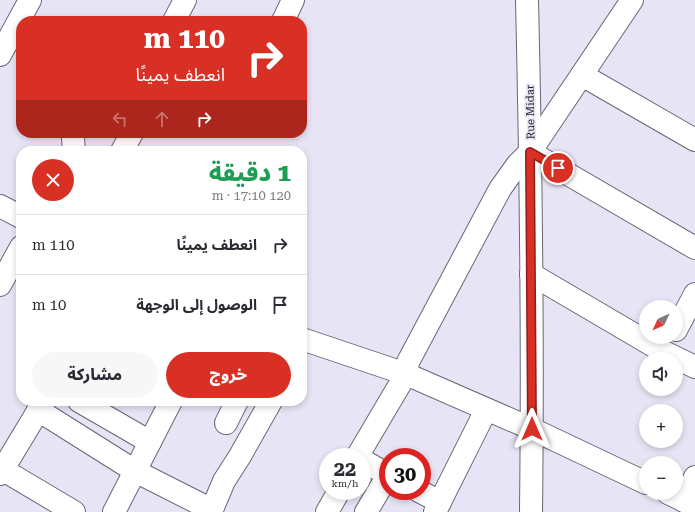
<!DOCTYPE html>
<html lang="ar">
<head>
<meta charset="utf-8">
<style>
	:root { --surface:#fff; --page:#f7f7f7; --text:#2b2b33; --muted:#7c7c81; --line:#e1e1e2; --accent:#d93025 }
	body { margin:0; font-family:"Roboto Serif","Noto Sans Arabic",serif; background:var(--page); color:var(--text); direction:rtl; height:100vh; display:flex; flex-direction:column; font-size:15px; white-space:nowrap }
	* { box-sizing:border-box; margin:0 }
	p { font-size:13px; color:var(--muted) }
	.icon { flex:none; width:22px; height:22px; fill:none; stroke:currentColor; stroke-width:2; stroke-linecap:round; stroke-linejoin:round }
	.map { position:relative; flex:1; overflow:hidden; direction:ltr }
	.drawer { position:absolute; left:16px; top:146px; width:291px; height:260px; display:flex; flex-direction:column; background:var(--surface); border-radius:16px; box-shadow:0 2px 6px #0003; direction:rtl }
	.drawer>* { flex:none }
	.hud { position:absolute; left:16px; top:16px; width:291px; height:122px; border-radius:16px; box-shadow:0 2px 6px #0003; direction:rtl; background:#d93025; color:#fff; overflow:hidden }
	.needle { width:26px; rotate:226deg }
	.buttons { position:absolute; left:639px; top:300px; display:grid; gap:8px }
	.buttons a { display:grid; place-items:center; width:44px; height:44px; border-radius:50%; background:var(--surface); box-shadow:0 2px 6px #0003; font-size:20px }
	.speed { position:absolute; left:319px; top:448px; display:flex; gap:8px; font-size:20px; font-weight:700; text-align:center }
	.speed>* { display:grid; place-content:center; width:52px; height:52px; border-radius:50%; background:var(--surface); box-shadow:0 2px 6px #0003; line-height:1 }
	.speed small { font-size:10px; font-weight:400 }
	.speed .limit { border:6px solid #d22; background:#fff; color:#111 }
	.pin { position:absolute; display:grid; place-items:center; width:34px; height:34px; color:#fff; margin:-17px; border:2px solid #fff; border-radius:50%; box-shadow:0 1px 4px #0007 }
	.me { position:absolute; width:44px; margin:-22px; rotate:0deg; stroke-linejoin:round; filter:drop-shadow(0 0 3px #0008) }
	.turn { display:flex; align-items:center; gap:14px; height:84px; padding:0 16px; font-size:18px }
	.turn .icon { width:52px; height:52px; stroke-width:2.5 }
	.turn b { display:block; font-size:28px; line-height:34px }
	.lanes { display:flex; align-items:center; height:38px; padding:0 16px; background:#0003; justify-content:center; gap:20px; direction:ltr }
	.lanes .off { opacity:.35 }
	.round { display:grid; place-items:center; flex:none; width:42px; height:42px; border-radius:21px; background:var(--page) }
	.overview { display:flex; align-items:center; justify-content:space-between; height:68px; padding:0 16px }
	h1 { font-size:24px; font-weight:800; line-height:30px; color:#1e9e55 }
	.cta { display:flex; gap:8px; margin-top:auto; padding:8px 16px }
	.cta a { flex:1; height:46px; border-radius:24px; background:var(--accent); color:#fff; font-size:16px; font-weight:800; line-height:46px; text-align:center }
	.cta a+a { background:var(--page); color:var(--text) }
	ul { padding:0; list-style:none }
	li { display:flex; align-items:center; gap:12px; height:60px; padding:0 16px; border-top:1px solid var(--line) }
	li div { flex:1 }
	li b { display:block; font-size:15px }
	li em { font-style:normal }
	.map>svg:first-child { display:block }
</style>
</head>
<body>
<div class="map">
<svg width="695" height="512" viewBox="0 0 695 512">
	<rect width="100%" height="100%" fill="#e7e4f5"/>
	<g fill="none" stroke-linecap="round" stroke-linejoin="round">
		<defs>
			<g id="minor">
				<path d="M527 0C531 171 533 341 531 512"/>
				<polyline points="174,21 185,0"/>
				<polyline points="283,21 293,0"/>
				<polyline points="0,55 30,0"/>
				<polyline points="582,75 695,140"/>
				<polyline points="74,151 73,138 74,133"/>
				<polyline points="122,151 132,133"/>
				<polyline points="530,152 695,248"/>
				<polyline points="0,206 21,217"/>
				<polyline points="531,274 664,352 695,367"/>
				<polyline points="0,285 21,247"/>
				<polyline points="676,330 695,294"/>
				<polyline points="302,339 406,374 408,362 500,189 517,165 530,152 632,0"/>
				<polyline points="79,401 150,442"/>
				<polyline points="38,410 135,471 212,510"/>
				<polyline points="226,423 237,401"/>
				<polyline points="357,457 406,374 532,429 646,483"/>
				<polyline points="362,460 388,475"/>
				<polyline points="0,468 74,512"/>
				<polyline points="0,474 44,401"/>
				<polyline points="419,491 440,502"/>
				<polyline points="668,493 695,506"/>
				<polyline points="684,501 695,477"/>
				<polyline points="114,512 171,401"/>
				<polyline points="211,512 224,481 240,456 271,401"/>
				<polyline points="327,512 339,491"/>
				<polyline points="366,512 388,475"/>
				<polyline points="435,512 486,410"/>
			</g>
		</defs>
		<use href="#minor" stroke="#6a6775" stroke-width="24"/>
		<use href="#minor" stroke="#fff" stroke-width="22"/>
	</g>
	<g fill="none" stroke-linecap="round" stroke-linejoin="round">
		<defs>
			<polyline id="route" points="532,429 530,152 558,168"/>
		</defs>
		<use href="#route" stroke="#8d1f18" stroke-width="10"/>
		<use href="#route" stroke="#d93025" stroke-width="7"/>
	</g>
	<g text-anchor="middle" stroke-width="3.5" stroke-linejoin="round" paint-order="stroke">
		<g font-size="11" fill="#242329" stroke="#e7e4f5">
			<text transform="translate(530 112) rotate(-91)" y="4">Rue Midar</text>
		</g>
	</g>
</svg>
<div class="buttons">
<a><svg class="needle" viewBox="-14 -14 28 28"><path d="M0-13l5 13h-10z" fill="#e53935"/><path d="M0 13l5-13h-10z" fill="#7c7c81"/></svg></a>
<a><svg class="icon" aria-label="sound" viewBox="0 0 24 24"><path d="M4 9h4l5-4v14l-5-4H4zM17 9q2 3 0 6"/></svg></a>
<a>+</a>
<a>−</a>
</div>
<div class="speed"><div>22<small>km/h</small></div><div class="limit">30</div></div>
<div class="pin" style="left:558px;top:168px;background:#d93025"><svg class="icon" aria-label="arrive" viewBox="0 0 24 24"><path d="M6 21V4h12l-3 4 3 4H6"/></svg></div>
<svg class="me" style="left:532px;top:429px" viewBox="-20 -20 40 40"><path d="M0-17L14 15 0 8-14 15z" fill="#d93025" stroke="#fff" stroke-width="4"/></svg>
<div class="hud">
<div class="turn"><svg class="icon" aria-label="right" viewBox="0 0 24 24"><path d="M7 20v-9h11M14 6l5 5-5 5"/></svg><div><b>110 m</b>انعطف يمينًا</div></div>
<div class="lanes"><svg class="icon off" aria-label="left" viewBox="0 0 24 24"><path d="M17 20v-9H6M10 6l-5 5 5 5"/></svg><svg class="icon off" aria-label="ahead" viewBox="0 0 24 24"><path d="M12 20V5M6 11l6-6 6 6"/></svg><svg class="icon" aria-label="right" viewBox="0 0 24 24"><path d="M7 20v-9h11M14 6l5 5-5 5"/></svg></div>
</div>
<section class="drawer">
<div class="overview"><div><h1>1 دقيقة</h1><p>120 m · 17:10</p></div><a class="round" style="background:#d93025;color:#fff"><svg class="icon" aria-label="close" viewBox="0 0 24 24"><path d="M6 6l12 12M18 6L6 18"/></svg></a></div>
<ul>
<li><svg class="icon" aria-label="right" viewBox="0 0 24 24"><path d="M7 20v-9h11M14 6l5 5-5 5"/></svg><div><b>انعطف يمينًا</b></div><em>110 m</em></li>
<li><svg class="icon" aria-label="arrive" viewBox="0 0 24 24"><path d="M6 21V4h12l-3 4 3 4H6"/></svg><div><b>الوصول إلى الوجهة</b></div><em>10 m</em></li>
</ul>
<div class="cta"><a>خروج</a><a>مشاركة</a></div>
</section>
</div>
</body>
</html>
